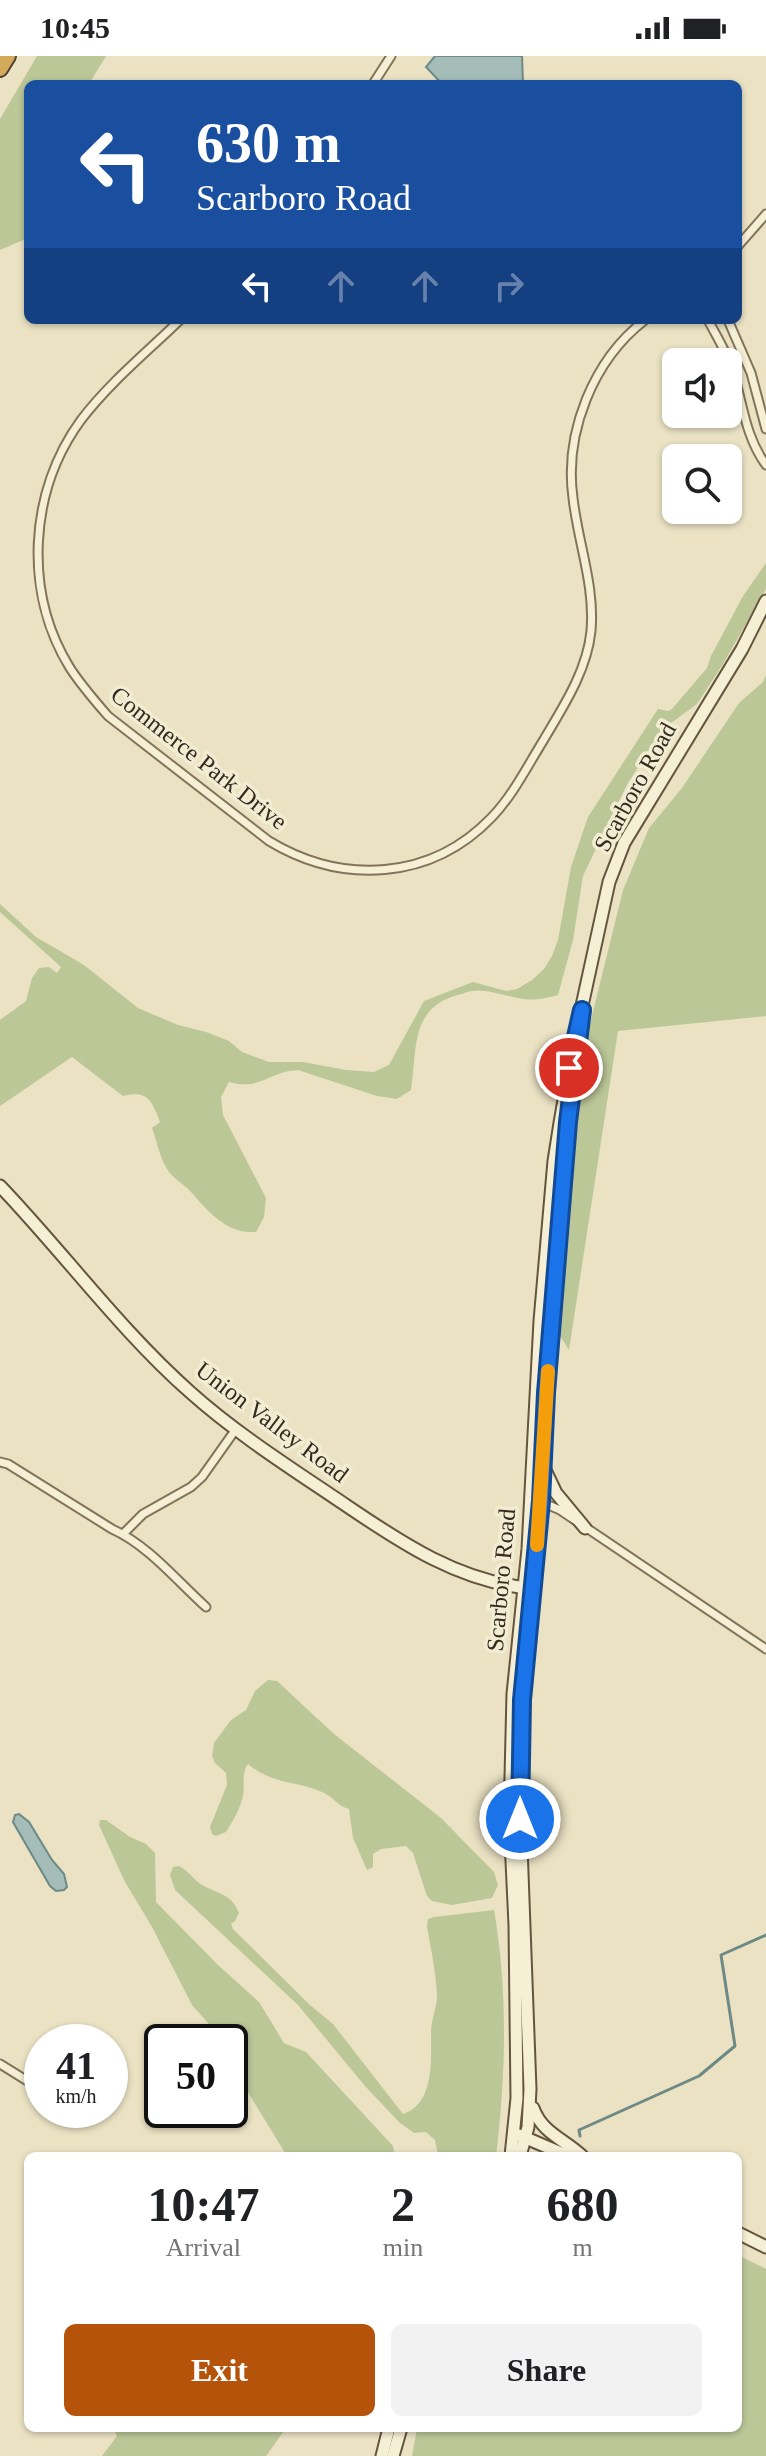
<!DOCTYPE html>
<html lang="en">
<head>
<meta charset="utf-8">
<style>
	:root { --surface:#fff; --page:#f2f2f2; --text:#202124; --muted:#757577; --accent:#b45309 }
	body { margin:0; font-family:Georgia,serif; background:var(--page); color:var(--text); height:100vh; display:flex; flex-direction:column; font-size:30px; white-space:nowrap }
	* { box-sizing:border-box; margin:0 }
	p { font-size:26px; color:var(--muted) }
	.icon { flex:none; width:44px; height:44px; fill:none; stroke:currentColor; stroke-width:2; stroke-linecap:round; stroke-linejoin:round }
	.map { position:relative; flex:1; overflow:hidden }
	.details { position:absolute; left:24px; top:2096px; width:718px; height:280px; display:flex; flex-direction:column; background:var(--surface); border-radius:12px; box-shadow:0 2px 6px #0004 }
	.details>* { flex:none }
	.top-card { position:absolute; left:24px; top:24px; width:718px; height:244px; border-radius:12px; box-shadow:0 2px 6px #0004; background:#1a4fa0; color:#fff; overflow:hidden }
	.tools { position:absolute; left:662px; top:292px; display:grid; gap:16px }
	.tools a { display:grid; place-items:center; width:80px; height:80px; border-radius:12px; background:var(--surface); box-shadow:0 2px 6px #0004; font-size:40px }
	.speed { position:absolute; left:24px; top:1968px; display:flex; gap:16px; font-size:40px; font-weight:700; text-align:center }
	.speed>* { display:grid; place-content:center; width:104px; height:104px; border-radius:50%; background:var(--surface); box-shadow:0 2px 6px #0004; line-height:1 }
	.speed small { font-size:20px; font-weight:400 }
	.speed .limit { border:4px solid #111; border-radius:12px; background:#fff; color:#111 }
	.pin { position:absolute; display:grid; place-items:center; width:68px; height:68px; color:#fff; margin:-34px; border:4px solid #fff; border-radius:50%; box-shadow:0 2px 8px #0007 }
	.me { position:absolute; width:88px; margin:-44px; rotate:0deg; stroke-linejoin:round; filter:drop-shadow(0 0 6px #0008) }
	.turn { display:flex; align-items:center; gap:28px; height:168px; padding:0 40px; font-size:36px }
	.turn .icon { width:104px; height:104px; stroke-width:2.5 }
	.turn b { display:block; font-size:56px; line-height:68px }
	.lanes { display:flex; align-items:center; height:76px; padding:0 40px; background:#0003; justify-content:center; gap:40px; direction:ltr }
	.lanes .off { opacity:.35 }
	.eta { display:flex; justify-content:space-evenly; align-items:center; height:136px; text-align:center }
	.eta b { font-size:48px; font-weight:800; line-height:56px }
	.cta { display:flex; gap:16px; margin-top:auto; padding:16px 40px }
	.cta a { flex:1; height:92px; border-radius:12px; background:var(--accent); color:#fff; font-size:32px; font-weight:800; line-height:92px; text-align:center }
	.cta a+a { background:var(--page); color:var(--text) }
	.status { display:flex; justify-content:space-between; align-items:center; height:56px; padding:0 40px; background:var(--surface); direction:ltr }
	.status svg { height:22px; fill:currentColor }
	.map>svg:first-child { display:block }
</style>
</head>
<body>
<div class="status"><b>10:45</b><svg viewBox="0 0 49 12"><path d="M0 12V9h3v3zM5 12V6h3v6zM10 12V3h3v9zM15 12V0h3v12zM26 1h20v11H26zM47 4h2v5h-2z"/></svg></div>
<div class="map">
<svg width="766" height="2400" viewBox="0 0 766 2400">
	<rect width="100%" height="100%" fill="#eae2c3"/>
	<g fill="#bcc798">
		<polygon points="37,0 106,0 89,28 28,28 28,182 0,194 0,63"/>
		<path d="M766 507V533L723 608 697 648 663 673 628 727 613 757 583 820 573 884 558 939C522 949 518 940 485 935 473 933 465 937 454 940 410 954 417 996 411 1034L397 1043 377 1040 298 1014C269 1015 261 1035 229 1026L221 1041 223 1059 266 1142 264 1161 256 1176C226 1178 208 1155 190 1135 183 1127 172 1122 167 1113 159 1100 157 1085 152 1072L160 1066C152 1044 147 1034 123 1040L72 1001 0 1050V964L26 945 32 922 39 912 49 911 57 917 61 911 0 856V848L36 881 84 909 138 952 178 969 206 976 229 985 242 996 269 1006H303L346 1014 374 1016 389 1009 424 945 473 926 506 935 517 933 532 924 544 913 552 900 558 884 571 811 588 761 658 653 668 655 672 653 707 612 711 600 743 540Z"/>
		<polygon points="766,619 766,960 618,975 569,1294 560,1280 559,1268 566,1170 583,996 623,834 649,772 682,732 739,647 763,626"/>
		<path d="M268 1624 277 1625 334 1678 441 1762 494 1816 498 1829 492 1842 452 1849 432 1845 427 1840 413 1797 406 1790 381 1793 373 1798V1811L367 1814 353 1782 349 1753C337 1750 333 1740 322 1736 294 1724 273 1729 248 1708 241 1717 245 1729 243 1740 240 1753 233 1765 226 1776L216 1780 212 1778 210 1771 227 1729 226 1717 215 1707 212 1700 214 1687 231 1664 246 1654 255 1635Z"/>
		<polygon points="100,1764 106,1764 130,1781 146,1788 155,1797 156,1846 218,1909 259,1946 284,1987 306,1996 393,2090 395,2100 287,2100 230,2007 230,1986 221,1986 217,1977 192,1949 152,1871 124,1824 99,1769"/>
		<path d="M179 1810C187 1814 192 1821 199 1827 215 1838 230 1835 239 1857L235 1865 231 1868 233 1873 310 1949 333 1968 403 2058C435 2048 431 2002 431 1976 431 1964 437 1952 437 1939 436 1916 431 1893 427 1871L428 1863 434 1861 494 1854C508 1934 506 2019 496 2100H438L435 2084 426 2076 414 2077 399 2066 365 2030 298 1949 175 1834 170 1819 173 1811Z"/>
		<polygon points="738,2199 766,2213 766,2400 412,2400 417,2372 738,2372"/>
		<polygon points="113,2372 286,2372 266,2400 102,2400 117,2380"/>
	</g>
	<g fill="#a5bdb8" stroke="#6d8a86" stroke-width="2">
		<polygon points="435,0 522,0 523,28 442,28 426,11"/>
		<polygon points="19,1758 29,1766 52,1804 64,1818 67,1831 64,1834 56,1835 50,1830 13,1766 15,1759"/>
	</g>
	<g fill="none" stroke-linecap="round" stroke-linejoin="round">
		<polyline stroke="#6d8a86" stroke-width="3" points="580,2080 579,2074 699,2020 735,1990 721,1899 766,1879"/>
		<defs>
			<g id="street">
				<polyline points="373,28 391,0"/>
				<polyline points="738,190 766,158"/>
				<path d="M180 264C147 296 109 327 81 364 29 435 23 536 70 612 81 629 94 644 108 660L269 785C342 829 431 825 492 761 513 739 527 711 543 685 563 651 587 615 591 575 595 529 578 487 573 442 564 377 593 304 645 264"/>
				<path d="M708 264C717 281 727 297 733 315 743 348 745 380 766 409"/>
				<polyline points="728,264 751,317 766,373"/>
				<path d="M0 1406 8 1408 112 1473C148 1489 177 1525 206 1551"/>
				<polyline points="537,1444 560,1454 766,1593"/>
				<polyline points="123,1478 143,1458 191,1431 202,1421 236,1373"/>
				<polyline points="0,2008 42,2034"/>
			</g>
			<g id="secondary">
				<path d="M0 1130C64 1197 120 1274 190 1336 238 1379 294 1414 347 1450 403 1488 459 1525 528 1532"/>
				<polyline points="545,1414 556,1437 585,1472"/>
				<path d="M533 2052C542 2077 564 2083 582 2100"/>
				<polyline points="519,2079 568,2100"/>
				<polyline points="511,2100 517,2042 515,1869 510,1763 513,1638 528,1493 540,1265 554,1105 560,1067 573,991 609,826 624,787 742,593 766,545"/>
				<polyline points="520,2100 528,2071 530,2033 520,1763 522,1644 539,1472 546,1337 573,1030"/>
				<polyline points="738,2177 766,2191"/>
				<polyline points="382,2400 389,2372"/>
				<polyline points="393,2400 401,2372"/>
			</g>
			<polyline id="highway" points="0,13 8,0"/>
		</defs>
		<use href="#street" stroke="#82745b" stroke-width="11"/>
		<use href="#secondary" stroke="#64553f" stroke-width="15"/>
		<use href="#highway" stroke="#50422f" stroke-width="18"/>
		<use href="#street" stroke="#f5efd5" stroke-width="7"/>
		<use href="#secondary" stroke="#f5efd5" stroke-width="11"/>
		<use href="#highway" stroke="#d2aa5a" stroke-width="14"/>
	</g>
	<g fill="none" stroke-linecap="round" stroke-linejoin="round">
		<defs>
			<polyline id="route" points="520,1763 522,1644 541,1445 546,1337 559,1177 568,1066 582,954 569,1012"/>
		</defs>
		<use href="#route" stroke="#114b97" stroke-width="20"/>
		<use href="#route" stroke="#1a73e8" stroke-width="14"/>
		<polyline stroke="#f59e0b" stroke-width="14" points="537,1489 548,1315"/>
	</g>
	<g text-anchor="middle" stroke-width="7" stroke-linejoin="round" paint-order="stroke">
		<g font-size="24" fill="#332b1e" stroke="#f2ecd2">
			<text transform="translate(199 702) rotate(38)" y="8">Commerce Park Drive</text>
			<text transform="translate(635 731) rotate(-61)" y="8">Scarboro Road</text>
			<text transform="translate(272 1366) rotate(37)" y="8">Union Valley Road</text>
			<text transform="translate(501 1524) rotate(-85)" y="8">Scarboro Road</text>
		</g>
	</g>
</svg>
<div class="tools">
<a><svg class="icon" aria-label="sound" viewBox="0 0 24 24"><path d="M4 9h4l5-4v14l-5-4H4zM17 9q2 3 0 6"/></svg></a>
<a><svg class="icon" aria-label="search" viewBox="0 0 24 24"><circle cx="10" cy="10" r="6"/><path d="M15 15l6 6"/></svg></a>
</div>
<div class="speed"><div>41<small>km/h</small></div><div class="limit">50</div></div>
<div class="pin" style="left:569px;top:1012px;background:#d93025"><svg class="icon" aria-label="arrive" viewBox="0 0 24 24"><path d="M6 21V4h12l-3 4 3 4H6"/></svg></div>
<svg class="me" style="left:520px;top:1763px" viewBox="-20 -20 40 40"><circle r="17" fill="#1a73e8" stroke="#fff" stroke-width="3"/><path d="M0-11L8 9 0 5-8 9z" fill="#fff"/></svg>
<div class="top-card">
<div class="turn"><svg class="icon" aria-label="left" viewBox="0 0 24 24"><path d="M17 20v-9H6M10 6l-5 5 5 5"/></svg><div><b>630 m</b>Scarboro Road</div></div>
<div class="lanes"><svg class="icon" aria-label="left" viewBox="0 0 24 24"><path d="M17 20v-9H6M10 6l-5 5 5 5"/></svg><svg class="icon off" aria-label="ahead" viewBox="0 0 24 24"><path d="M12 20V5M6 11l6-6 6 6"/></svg><svg class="icon off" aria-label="ahead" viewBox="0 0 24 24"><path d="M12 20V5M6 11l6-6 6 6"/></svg><svg class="icon off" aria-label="right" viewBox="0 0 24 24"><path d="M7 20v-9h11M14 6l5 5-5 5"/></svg></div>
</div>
<section class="details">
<div class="eta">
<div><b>10:47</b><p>Arrival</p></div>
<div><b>2</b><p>min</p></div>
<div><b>680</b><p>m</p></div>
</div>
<div class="cta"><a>Exit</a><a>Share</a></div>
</section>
</div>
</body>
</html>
